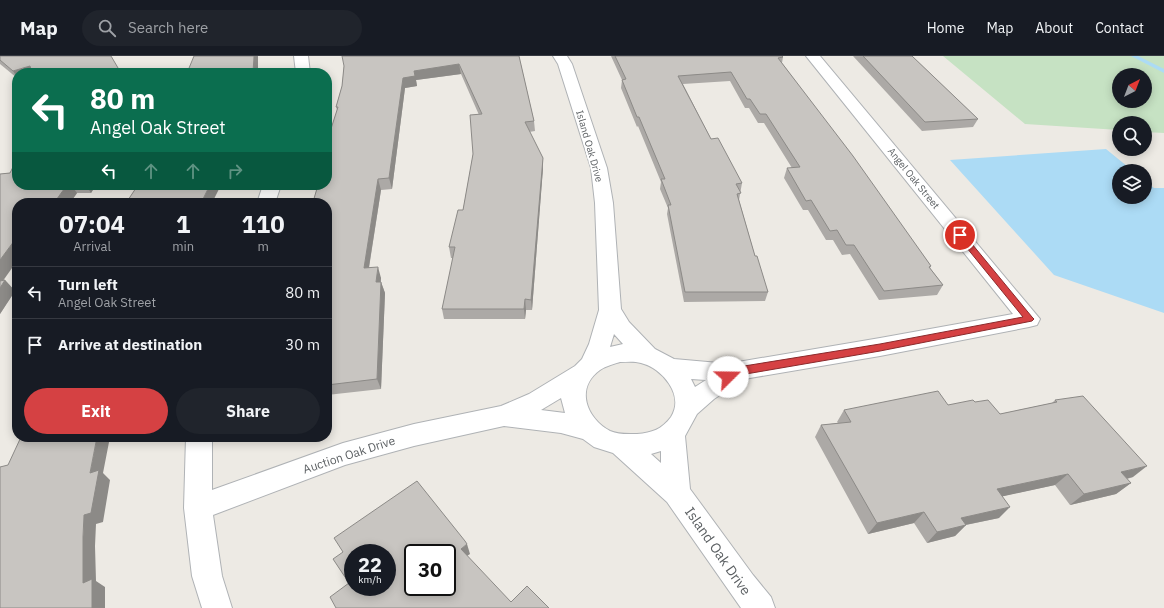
<!DOCTYPE html>
<html lang="en">
<head>
<meta charset="utf-8">
<style>
	:root { --surface:#171b24; --page:#20242c; --text:#f1f3f6; --muted:#9ea1a6; --line:#363941; --accent:#d54143 }
	body { margin:0; font-family:"IBM Plex Sans",sans-serif; background:var(--page); color:var(--text); height:100vh; display:flex; flex-direction:column; font-size:15px; white-space:nowrap }
	* { box-sizing:border-box; margin:0 }
	p { font-size:13px; color:var(--muted) }
	.icon { flex:none; width:22px; height:22px; fill:none; stroke:currentColor; stroke-width:2; stroke-linecap:round; stroke-linejoin:round }
	.map { position:relative; flex:1; overflow:hidden }
	.drawer { position:absolute; left:12px; top:142px; width:320px; height:244px; display:flex; flex-direction:column; background:var(--surface); border-radius:16px; box-shadow:0 2px 10px #0003 }
	.drawer>* { flex:none }
	.guide { position:absolute; left:12px; top:12px; width:320px; height:122px; border-radius:16px; box-shadow:0 2px 10px #0003; background:#0b6e4f; color:#fff; overflow:hidden }
	.needle { width:26px; rotate:42deg }
	.tools { position:absolute; left:1112px; top:12px; display:grid; gap:8px }
	.tools a { display:grid; place-items:center; width:40px; height:40px; border-radius:50%; background:var(--surface); box-shadow:0 2px 10px #0003; font-size:20px }
	.speed { position:absolute; left:344px; top:488px; display:flex; gap:8px; font-size:20px; font-weight:700; text-align:center }
	.speed>* { display:grid; place-content:center; width:52px; height:52px; border-radius:50%; background:var(--surface); box-shadow:0 2px 10px #0003; line-height:1 }
	.speed small { font-size:10px; font-weight:400 }
	.speed .limit { border:2px solid #111; border-radius:6px; background:#fff; color:#111 }
	.pin { position:absolute; display:grid; place-items:center; width:34px; height:34px; color:#fff; margin:-17px; border:2px solid #fff; border-radius:50%; box-shadow:0 1px 4px #0007 }
	.me { position:absolute; width:44px; margin:-22px; rotate:68deg; stroke-linejoin:round; filter:drop-shadow(0 0 3px #0008) }
	.turn { display:flex; align-items:center; gap:14px; height:84px; padding:0 12px; font-size:18px }
	.turn .icon { width:52px; height:52px; stroke-width:2.5 }
	.turn b { display:block; font-size:28px; line-height:34px }
	.lanes { display:flex; align-items:center; height:38px; padding:0 12px; background:#0003; justify-content:center; gap:20px; direction:ltr }
	.lanes .off { opacity:.35 }
	.eta { display:flex; justify-content:space-evenly; align-items:center; height:68px; text-align:center }
	.eta b { font-size:24px; font-weight:700; line-height:28px }
	.cta { display:flex; gap:8px; margin-top:auto; padding:8px 12px }
	.cta a { flex:1; height:46px; border-radius:24px; background:var(--accent); color:#fff; font-size:16px; font-weight:700; line-height:46px; text-align:center }
	.cta a+a { background:var(--page); color:var(--text) }
	ul { padding:0; list-style:none }
	li { display:flex; align-items:center; gap:12px; height:52px; padding:0 12px; border-top:1px solid var(--line) }
	li div { flex:1 }
	li b { display:block; font-size:15px }
	li em { font-style:normal }
	header { display:flex; align-items:center; gap:24px; box-sizing:border-box; height:56px; padding:0 20px; background:var(--surface); border-bottom:1px solid var(--line) }
	header strong { font-size:19px }
	nav { display:flex; gap:22px; margin-inline-start:auto; font-size:14px }
	.search { width:280px; height:36px; background:var(--page); display:flex; align-items:center; gap:10px; box-sizing:border-box; padding:0 14px; border-radius:22px; color:var(--muted); font-size:15px }
	.map>svg:first-child { display:block }
</style>
</head>
<body>
<header>
<strong>Map</strong>
<div class="search"><svg class="icon" aria-label="search" viewBox="0 0 24 24"><circle cx="10" cy="10" r="6"/><path d="M15 15l6 6"/></svg>Search here</div>
<nav><a>Home</a><a>Map</a><a>About</a><a>Contact</a></nav>
</header>
<div class="map">
<svg width="1164" height="552" viewBox="0 0 1164 552">
	<rect width="100%" height="100%" fill="#edeae4"/>
	<path fill="#c6e2c3" fill-rule="evenodd" d="M943 0H1164V77L1145 76V67H1119V74L1025 68ZM1119 19H1145V45H1119Z"/>
	<polygon fill="#acdbf5" points="1106,93 1133,115 1119,115 1119,141 1145,141 1145,125 1154,132 1164,132 1164,257 1054,219 950,104"/>
	<g fill="none" stroke-linecap="round" stroke-linejoin="round">
		<polygon fill="#acdbf5" fill-rule="evenodd" points="1131,0 1138,0 1164,13 1164,17"/>
		<defs>
			<g id="street">
				<polygon points="294,0 308,0 310,17 296,17"/>
				<path d="M553 0H567L572 8 607 112 613 147 621 253 629 266 655 293 674 303 719 307 738 306 880 282 1013 258 806 0H820L1040 263 1037 269 1029 271 880 300 744 323 714 343 697 358 685 380 690 433 753 519 771 541 775 552H741L667 446 613 397 594 391 583 383 561 377 504 370 414 390 345 409 213 459 222 520 232 552H202L192 520 184 452 186 381H212V434L343 387 414 368 501 350 529 338 575 310 582 303 589 288 599 254 595 147 591 112 558 8ZM614 278 623 288 610 291ZM620 306C627 306 634 305 641 307 662 312 685 339 671 361 662 373 652 377 637 378 628 378 619 379 610 375 586 362 575 332 600 314 606 310 614 308 620 306ZM691 323 706 324 695 331ZM561 342 565 357 541 354ZM661 395V407L651 398Z"/>
				<polygon points="263,129 281,129 275,147 257,147"/>
			</g>
		</defs>
		<use href="#street" stroke="#afb2b5" stroke-width="2"/>
		<use href="#street" fill="#fff" fill-rule="evenodd"/>
	</g>
	<g fill="#aca9a6">
		<polygon points="0,0 17,17 17,22 0,8"/>
		<polygon points="519,0 534,65 535,75 529,76 543,102 543,112 532,254 526,254 525,263 444,263 442,253 453,202 451,202 449,191 463,154 473,98 479,59 461,18 416,24 417,30 405,32 392,133 381,134 369,212 381,222 381,226 385,237 381,333 327,339 327,147 313,147 313,146 330,90 329,88 337,54 336,51 342,30 344,10"/>
		<polygon points="611,0 782,0 783,1 782,7 931,210 930,212 943,229 937,239 879,244 850,198 842,199 833,184 826,184 808,154 803,154 784,122 787,112 792,112 764,67 758,67 749,52 745,52 730,25 683,28 711,83 742,127 739,144 755,200 768,236 765,245 684,246 667,158 668,152 660,133 661,126 638,70 637,71 621,32 622,24"/>
		<polygon points="853,0 912,0 978,63 973,71 922,75"/>
		<polygon points="10,117 17,129 96,129 91,137 77,137 70,147 17,147 3,224 5,224 15,235 0,258 0,118"/>
		<polygon points="1055,344 1133,421 1127,423 1131,427 1116,438 1070,449 1055,429 1003,440 999,462 966,469 955,480 927,487 914,467 868,478 815,381 821,369 838,367 837,366 844,354 948,349 975,346 1000,358 1052,347"/>
	</g>
	<g fill="#8c8a87">
		<polygon points="254,0 258,0 258,17 253,17"/>
		<polygon points="459,8 461,18 416,24 417,30 405,32 392,133 389,122 403,22 414,15"/>
		<polygon points="30,10 35,17 17,17 17,21 13,15"/>
		<polygon points="543,102 543,112 532,254 531,244"/>
		<polygon points="378,123 381,134 367,223 364,212"/>
		<polygon points="67,129 71,129 77,137 70,147 54,147"/>
		<polygon points="86,129 96,129 91,137"/>
		<polygon points="210,129 221,129 212,147 201,147"/>
		<polygon points="17,181 17,205 0,229 0,204"/>
		<polygon points="378,211 381,222 379,237 376,226"/>
		<polygon points="5,224 15,235 0,258 0,232"/>
		<polygon points="381,226 385,237 381,333 377,323"/>
		<polygon points="525,243 526,254 525,263 524,253"/>
		<polygon points="97,381 110,381 103,417 110,424 103,466 96,468 95,490 96,525 105,531 105,552 92,552 83,527 83,481 84,459 90,417"/>
		<polygon points="1147,410 1133,421 1107,427 1121,416"/>
		<polygon points="1068,418 1055,429 986,444 997,433"/>
		<polygon points="1131,427 1116,438 1070,449 1084,438"/>
		<polygon points="1010,451 999,462 950,472 961,462"/>
		<polygon points="924,456 914,467 868,478 877,467"/>
		<polygon points="966,469 955,480 927,487 937,476"/>
		<polygon points="467,488 470,498 464,502 461,493"/>
	</g>
	<g fill="#c8c5c1" stroke="#8c8a87" fill-rule="evenodd">
		<polygon points="0,0 111,0 121,17 32,17 30,10 13,15 0,4"/>
		<polygon points="194,0 254,0 253,17 187,17"/>
		<polygon points="342,0 519,0 534,65 525,66 543,102 531,244 525,243 524,253 442,253 455,191 449,191 458,154 463,154 473,98 470,59 482,58 459,8 414,15 415,20 403,22 389,122 378,123 364,212 378,211 376,226 381,226 377,323 327,329 327,147 316,147 317,145 313,146 318,129 327,129 327,99 331,88 329,88 331,82 328,82 338,51 336,51 342,30 344,10"/>
		<polygon points="615,0 782,0 783,1 778,2 853,100 931,210 929,211 943,229 884,235 854,189 846,189 837,174 830,175 811,144 806,145 787,112 800,111 766,58 760,58 750,43 747,43 731,16 678,20 711,83 718,82 742,127 736,128 741,137 737,138 755,200 757,200 768,236 685,236 668,149 671,149 661,123 665,123 639,61 637,61 622,24 626,23"/>
		<polygon points="863,0 912,0 978,63 925,66"/>
		<polygon points="17,103 17,129 67,129 54,147 17,147 17,181 0,204 0,118 10,117"/>
		<polygon points="138,129 210,129 201,147 126,147"/>
		<polygon points="5,224 0,232 0,225"/>
		<polygon points="938,335 948,349 973,344 975,346 988,344 1000,358 1057,346 1055,344 1083,340 1147,410 1121,416 1131,427 1084,438 1068,418 997,433 1010,451 961,462 966,469 937,476 924,456 877,467 821,369 851,366 844,354"/>
		<polygon points="21,381 97,381 90,417 99,414 91,457 84,459 83,481 83,527 92,523 92,552 0,552 0,411 8,409"/>
		<path d="M417 425 465 485 467 488 461 493 511 546 527 530 549 552H336L330 541 349 527 333 503 343 496 334 482ZM353 497H387V531H353ZM413 497H447V531H413Z"/>
	</g>
	<polygon fill="#d54143" stroke="#8a2a2c" points="958,177 963,177 1032,261 1034,263 1032,265 880,295 740,319 732,324 725,324 723,321 725,318 738,311 880,288 1023,261 958,181"/>
	<g text-anchor="middle" stroke-width="3.5" stroke-linejoin="round" paint-order="stroke">
		<g font-size="10" fill="#5c6063" stroke="#fff">
			<text transform="translate(590 90) rotate(74)" y="4">Island Oak Drive</text>
			<text transform="translate(914 122) rotate(51)" y="4">Angel Oak Street</text>
		</g>
		<g font-size="12" fill="#5c6063" stroke="#fff">
			<text transform="translate(349 399) rotate(-18)" y="4">Auction Oak Drive</text>
		</g>
		<g font-size="14" fill="#5c6063" stroke="#fff">
			<text transform="translate(718 495) rotate(55)" y="5">Island Oak Drive</text>
		</g>
	</g>
</svg>
<div class="tools">
<a><svg class="needle" viewBox="-14 -14 28 28"><path d="M0-13l5 13h-10z" fill="#e53935"/><path d="M0 13l5-13h-10z" fill="#9ea1a6"/></svg></a>
<a><svg class="icon" aria-label="search" viewBox="0 0 24 24"><circle cx="10" cy="10" r="6"/><path d="M15 15l6 6"/></svg></a>
<a><svg class="icon" aria-label="layers" viewBox="0 0 24 24"><path d="M12 4l9 5-9 5-9-5zM3 14l9 5 9-5"/></svg></a>
</div>
<div class="speed"><div>22<small>km/h</small></div><div class="limit">30</div></div>
<div class="pin" style="left:960px;top:179px;background:#d93025"><svg class="icon" aria-label="arrive" viewBox="0 0 24 24"><path d="M6 21V4h12l-3 4 3 4H6"/></svg></div>
<svg class="me" style="left:728px;top:321px" viewBox="-20 -20 40 40"><circle r="19" fill="#fff"/><path d="M0-13L10 11 0 6-10 11z" fill="#d54143"/></svg>
<div class="guide">
<div class="turn"><svg class="icon" aria-label="left" viewBox="0 0 24 24"><path d="M17 20v-9H6M10 6l-5 5 5 5"/></svg><div><b>80 m</b>Angel Oak Street</div></div>
<div class="lanes"><svg class="icon" aria-label="left" viewBox="0 0 24 24"><path d="M17 20v-9H6M10 6l-5 5 5 5"/></svg><svg class="icon off" aria-label="ahead" viewBox="0 0 24 24"><path d="M12 20V5M6 11l6-6 6 6"/></svg><svg class="icon off" aria-label="ahead" viewBox="0 0 24 24"><path d="M12 20V5M6 11l6-6 6 6"/></svg><svg class="icon off" aria-label="right" viewBox="0 0 24 24"><path d="M7 20v-9h11M14 6l5 5-5 5"/></svg></div>
</div>
<section class="drawer">
<div class="eta">
<div><b>07:04</b><p>Arrival</p></div>
<div><b>1</b><p>min</p></div>
<div><b>110</b><p>m</p></div>
</div>
<ul>
<li><svg class="icon" aria-label="left" viewBox="0 0 24 24"><path d="M17 20v-9H6M10 6l-5 5 5 5"/></svg><div><b>Turn left</b><p>Angel Oak Street</p></div><em>80 m</em></li>
<li><svg class="icon" aria-label="arrive" viewBox="0 0 24 24"><path d="M6 21V4h12l-3 4 3 4H6"/></svg><div><b>Arrive at destination</b></div><em>30 m</em></li>
</ul>
<div class="cta"><a>Exit</a><a>Share</a></div>
</section>
</div>
</body>
</html>
